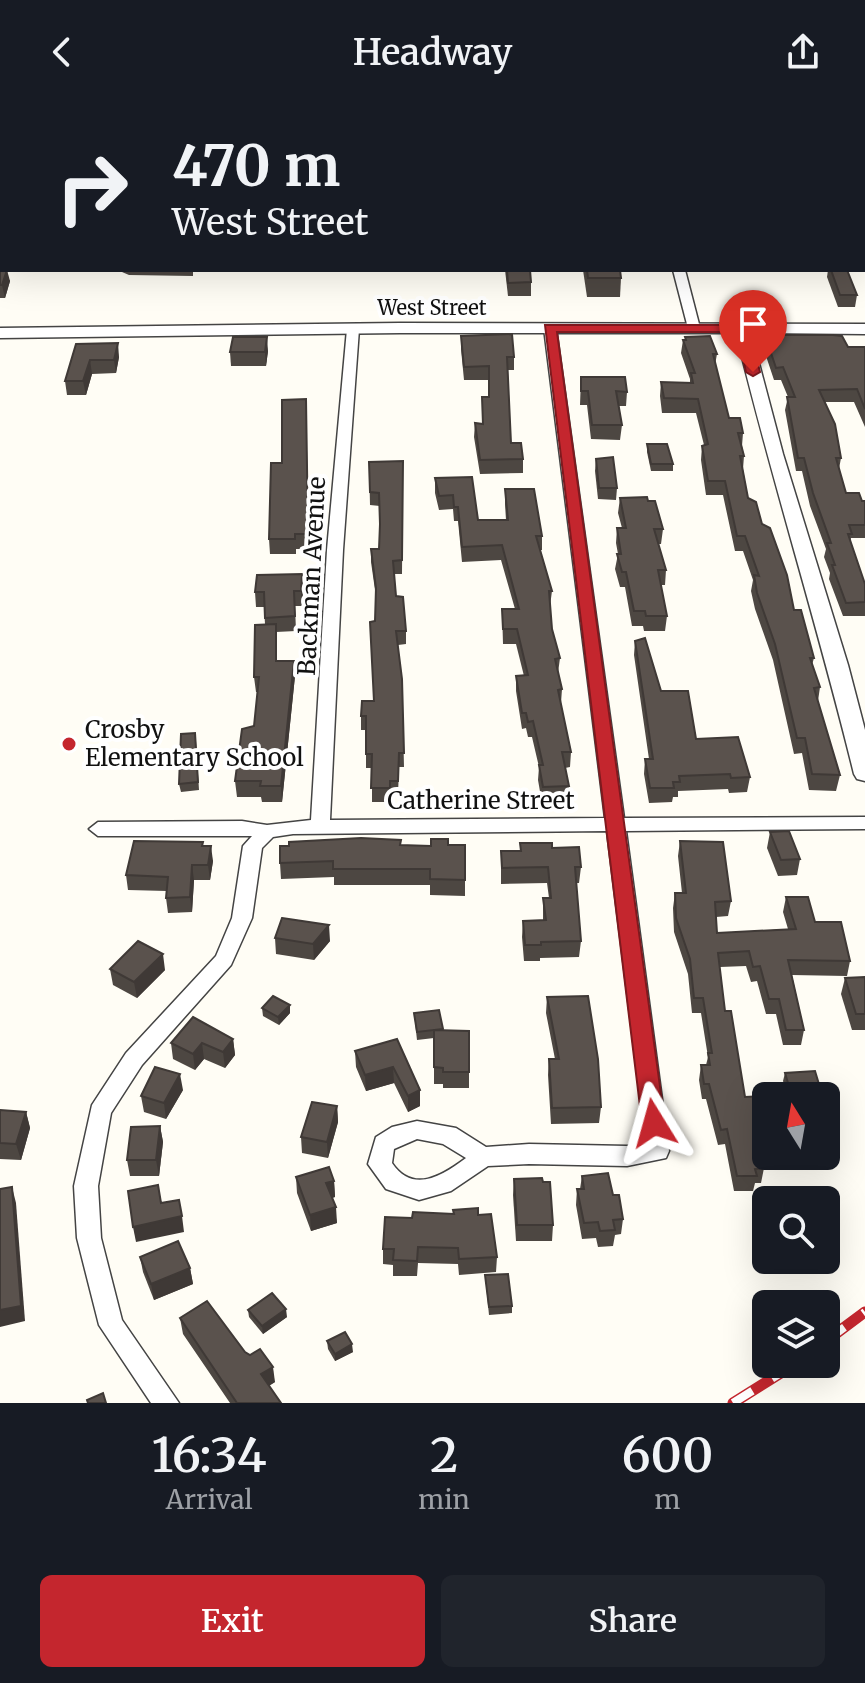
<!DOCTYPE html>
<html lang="en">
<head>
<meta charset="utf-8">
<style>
	:root { --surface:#171b24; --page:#20242c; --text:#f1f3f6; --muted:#9ea1a6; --accent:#c4262e }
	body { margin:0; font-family:Merriweather,serif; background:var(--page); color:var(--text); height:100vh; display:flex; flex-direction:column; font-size:30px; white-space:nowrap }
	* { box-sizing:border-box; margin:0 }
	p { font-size:26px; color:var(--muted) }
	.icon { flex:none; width:44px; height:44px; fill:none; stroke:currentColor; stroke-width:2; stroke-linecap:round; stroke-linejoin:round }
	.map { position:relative; height:1299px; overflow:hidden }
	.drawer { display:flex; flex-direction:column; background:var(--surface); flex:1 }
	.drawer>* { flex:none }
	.hud { position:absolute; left:0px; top:0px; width:866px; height:168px; box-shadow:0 8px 32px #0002; background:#171b24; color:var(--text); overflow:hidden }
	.needle { width:52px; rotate:349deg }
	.controls { position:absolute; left:752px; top:978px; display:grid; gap:16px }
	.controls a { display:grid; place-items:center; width:88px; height:88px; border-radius:12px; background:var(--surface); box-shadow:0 8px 32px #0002; font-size:40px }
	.pin { position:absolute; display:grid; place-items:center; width:68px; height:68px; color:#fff; margin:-82px -34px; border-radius:50% 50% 50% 0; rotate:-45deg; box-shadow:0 0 8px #0007 }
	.pin .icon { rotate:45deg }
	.me { position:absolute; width:88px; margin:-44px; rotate:352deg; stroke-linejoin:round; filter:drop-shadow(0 0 6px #0008) }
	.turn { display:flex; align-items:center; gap:28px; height:168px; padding:0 40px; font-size:36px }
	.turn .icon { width:104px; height:104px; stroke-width:2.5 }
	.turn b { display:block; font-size:56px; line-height:68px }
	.eta { display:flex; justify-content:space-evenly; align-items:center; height:136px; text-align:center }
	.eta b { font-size:48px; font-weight:600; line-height:56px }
	.button { display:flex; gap:16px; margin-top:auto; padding:16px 40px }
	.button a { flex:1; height:92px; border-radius:12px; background:var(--accent); color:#fff; font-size:32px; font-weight:600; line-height:92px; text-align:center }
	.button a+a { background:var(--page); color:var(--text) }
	header { display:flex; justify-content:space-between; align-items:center; height:104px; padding:0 40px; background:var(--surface); font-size:36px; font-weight:600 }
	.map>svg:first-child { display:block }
</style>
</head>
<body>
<header><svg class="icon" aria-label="back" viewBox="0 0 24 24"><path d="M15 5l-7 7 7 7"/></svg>Headway<svg class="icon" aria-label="share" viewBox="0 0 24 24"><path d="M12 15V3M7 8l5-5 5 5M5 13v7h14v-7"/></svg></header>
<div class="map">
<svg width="865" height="1299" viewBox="0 0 865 1299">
	<rect width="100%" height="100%" fill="#fffdf5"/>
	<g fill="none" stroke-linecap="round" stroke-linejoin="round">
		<defs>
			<g id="minor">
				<rect x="495" y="0" width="10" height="2"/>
				<polygon points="628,0 638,0 639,2 629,2"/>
				<polygon points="673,166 685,166 700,224 699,227 688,224"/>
				<path d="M550 220 556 224 624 714 865 713V725L626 727 669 1047 666 1054 627 1062 529 1060 488 1062 451 1087 419 1096 386 1085 368 1060 376 1033 392 1023 417 1017 456 1024 486 1043 529 1040 627 1042 646 1039 607 727 293 730 273 733 262 744 252 814 231 861 142 961 111 1009 98 1082 101 1134 122 1216 179 1299H151L99 1221 77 1134 74 1082 92 1001 126 949 216 852 232 814 243 742 252 732H98L89 725 98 718 242 717 267 721 311 716 327 446 347 225 353 221 359 225 343 446 330 716 605 714 544 224ZM417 1035 443 1040 466 1054C442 1072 413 1090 392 1059L394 1045Z"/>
			</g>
			<g id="tertiary">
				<polygon points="792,0 804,0 805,2 793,2"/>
				<rect x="864" y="139" width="1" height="10"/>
				<path d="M400 219 865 220V230L751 229 783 350 848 561 865 626V677L857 675 854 670C818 522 772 377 736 229H400L0 234V224Z"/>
			</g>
		</defs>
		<use href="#minor" stroke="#444" stroke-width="3"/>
		<use href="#tertiary" stroke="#444" stroke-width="3"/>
		<use href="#minor" fill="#fff" fill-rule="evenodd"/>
		<use href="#tertiary" fill="#fff" fill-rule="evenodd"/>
		<defs>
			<g id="rail">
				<polyline points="826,1237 865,1208"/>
				<polyline points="733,1299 795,1260"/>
			</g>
		</defs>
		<use href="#rail" stroke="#c4262e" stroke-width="11"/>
		<use href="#rail" stroke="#fff" stroke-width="8" stroke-dasharray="23" stroke-linecap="butt"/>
	</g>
	<g fill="#4d4742">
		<polygon points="0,164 10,177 5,194 0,194"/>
		<polygon points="122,166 193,166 193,172 129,171 122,168"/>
		<polygon points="505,166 530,166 531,178 531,192 508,192"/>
		<polygon points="583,166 620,166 621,174 620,193 587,193"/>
		<polygon points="828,166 847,166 857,191 855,203 838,203 827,173"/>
		<polygon points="765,231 848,243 865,243 865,323 854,298 825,298 841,354 839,365 846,389 862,397 865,397 865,434 851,434 850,437 865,480 865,512 843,512 829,475 830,469 824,453 826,445 810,402 802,367 796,367 785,306 788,293 781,276 774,276 763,243"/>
		<polygon points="461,232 514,253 514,266 508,266 511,339 523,355 523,369 480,370 474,333 475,319 482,320 482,293 489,293 489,276 464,276 461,245"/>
		<polygon points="685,233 717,250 715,261 729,314 743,329 742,342 744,352 743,365 748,394 762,420 794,506 814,554 812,561 820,583 818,597 840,671 836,687 809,686 802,649 794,650 773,556 755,505 751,487 753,476 743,447 735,447 723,391 706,391 701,356 702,342 704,341 696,309 662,309 660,292 661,278 690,279 690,275 681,249 683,236 685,236"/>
		<polygon points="76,240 119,253 116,269 92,270 86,291 67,291 65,277"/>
		<polygon points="268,247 266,262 231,262 230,248"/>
		<polygon points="581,273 627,288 626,302 619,302 622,321 620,336 591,335 587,301 580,301"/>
		<polygon points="306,295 309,445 296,445 296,450 270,450 269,435 282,359"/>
		<polygon points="647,340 673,360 673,367 651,367 647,348"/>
		<polygon points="596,355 617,384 616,396 598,395 595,367"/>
		<polygon points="403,357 402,470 394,470 396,492 406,527 406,540 398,541 402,575 404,663 399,663 398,691 391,691 390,698 372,698 372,664 366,664 366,626 361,626 361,612 374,597 376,493 371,458 371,445 379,445 380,402 370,401 369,358"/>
		<polygon points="472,373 478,416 506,416 505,400 505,385 542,432 542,446 540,446 552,487 550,502 552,525 560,554 558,569 562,585 561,599 571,648 570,663 565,664 569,682 568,697 542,699 538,676 539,663 532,633 528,633 526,624 522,625 516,587 516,572 524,572 516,540 503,540 502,505 515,505 501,456 462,458 458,417 454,417 453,405 439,406 435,389 435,374"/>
		<polygon points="620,394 648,397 663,425 661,440 658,440 666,466 665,481 661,481 667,512 665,527 644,527 643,522 632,522 625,483 620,483 615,465 618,450 616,439 617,424 622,424 618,409"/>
		<polygon points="302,470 303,486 302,502 295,502 296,527 276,528 277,557 295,572 282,698 262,698 261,693 237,693 235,677 254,622 258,588 256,588 254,573 265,520 264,503 256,503 255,488"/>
		<polygon points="635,537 661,587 696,635 750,673 747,688 729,689 728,685 678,687 678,693 673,693 672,698 649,699 644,670 645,655 649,655 634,551"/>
		<polygon points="196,637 199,686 181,688 179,680"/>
		<polygon points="770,728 800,755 797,771 778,772 767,744"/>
		<polygon points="680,737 731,797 728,812 716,813 717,829 788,825 783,808 786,793 815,818 850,857 847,872 792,871 804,926 801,941 783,941 776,910 766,910 757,877 751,878 746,862 720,863 725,907 745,993 766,994 766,1052 781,1052 778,1064 764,1064 761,1079 755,1079 753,1087 734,1087 725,1040 718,1041 706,995 702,995 699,976 701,961 706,961 708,953 701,909 692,909 688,870 674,828 673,804 675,789 682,789 678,752"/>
		<polygon points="520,739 552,744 581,763 579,779 576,779 581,837 579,853 540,854 540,857 524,857 522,833 523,817 543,816 543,794 549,794 547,779 501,780 501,747 520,747"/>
		<polygon points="401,741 465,741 465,792 430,791 430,781 334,781 334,773 281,775 280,759"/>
		<polygon points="203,742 213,757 210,776 194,776 192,808 168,809 166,794 167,787 128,786 126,771"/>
		<polygon points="275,834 330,837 314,856 276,850"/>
		<polygon points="110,865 165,866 137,894 113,881"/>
		<polygon points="865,873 865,926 852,926 841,890 845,874"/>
		<polygon points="547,893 601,1003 599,1019 551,1020 548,971 549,955 555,955 546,909"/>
		<polygon points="262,904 290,909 279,921 263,912"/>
		<polygon points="439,906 443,927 469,927 469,984 443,984 443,980 434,980 434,934 417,936 414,909"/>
		<polygon points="233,935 235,951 225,964 204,955 195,966 173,955 171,939"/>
		<polygon points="397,935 420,1002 408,1008 394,979 366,987 356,963 355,947"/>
		<polygon points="785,969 821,987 820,992 788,992 783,977"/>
		<polygon points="183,986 166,1015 144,1008 141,992"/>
		<polygon points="337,1002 338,1018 328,1054 302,1049 301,1033"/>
		<polygon points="0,1006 26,1008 30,1024 21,1056 0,1055"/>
		<polygon points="160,1022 163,1038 159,1072 130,1072 127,1056"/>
		<polygon points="582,1072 613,1091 623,1115 621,1130 615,1131 613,1142 598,1143 596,1134 582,1135 576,1101 577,1085 580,1085"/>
		<polygon points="296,1073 334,1077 335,1093 332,1094 337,1119 311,1127 297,1089"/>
		<polygon points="514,1075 543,1078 553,1121 552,1137 516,1137 513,1091"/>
		<polygon points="478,1111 497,1153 496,1168 459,1171 458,1160 418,1159 417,1172 393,1172 393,1161 383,1160 383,1145 412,1114"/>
		<polygon points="140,1153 190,1164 193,1180 154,1196 143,1168"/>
		<polygon points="485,1171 512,1202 512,1209 489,1211"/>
		<polygon points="248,1206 287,1213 263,1230 249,1213"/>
		<polygon points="180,1214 245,1248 275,1278 269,1282 281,1299 230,1299 183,1230"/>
		<polygon points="327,1237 353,1248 335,1257 328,1245"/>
	</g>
	<g fill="#3f3936">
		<polygon points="7,166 10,177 5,194 2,181"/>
		<polygon points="267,233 268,247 266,262 265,248"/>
		<polygon points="118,239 119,253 116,269 114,256"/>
		<polygon points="90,256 92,270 86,291 83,277"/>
		<polygon points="302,470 303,486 302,502 301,487"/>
		<polygon points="294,557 295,572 282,698 281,682"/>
		<polygon points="211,742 213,757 210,776 208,761"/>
		<polygon points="192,761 194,776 192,808 190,793"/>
		<polygon points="329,821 330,837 314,856 313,840"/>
		<polygon points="163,850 165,866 137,894 134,878"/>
		<polygon points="290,901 290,909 279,921 278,913"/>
		<polygon points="233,935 235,951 225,964 223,948"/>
		<polygon points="202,939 204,955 195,966 193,950"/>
		<polygon points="393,963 394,979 366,987 365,971"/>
		<polygon points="180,970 183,986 166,1015 164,999"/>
		<polygon points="420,986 420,1002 408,1008 408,992"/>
		<polygon points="337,1002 338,1018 328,1054 327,1038"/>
		<polygon points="26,1008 30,1024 21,1056 16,1040"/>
		<polygon points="160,1022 163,1038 159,1072 156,1056"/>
		<polygon points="334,1077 335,1093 327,1095 326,1079"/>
		<polygon points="12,1083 16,1099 25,1217 0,1223 0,1206"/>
		<polygon points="336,1103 337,1119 311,1127 310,1111"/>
		<polygon points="182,1112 184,1128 136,1138 133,1123"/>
		<polygon points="190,1164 193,1180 154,1196 151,1180"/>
		<polygon points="286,1205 287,1213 263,1230 262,1222"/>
		<polygon points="352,1240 353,1248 335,1257 335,1250"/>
		<polygon points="273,1263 275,1278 263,1285 261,1270"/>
	</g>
	<g fill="#5a524d" stroke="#3f3936" stroke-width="2">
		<rect x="449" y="0" width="19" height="2"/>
		<polygon points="522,0 539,0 540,2 523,2"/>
		<polygon points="584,0 603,0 604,2 584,2"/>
		<polygon points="745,0 773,0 774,2 746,2"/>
		<polygon points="864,28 865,32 865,95 864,93"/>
		<polygon points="0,164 2,164 2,166 7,166 2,181 0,181"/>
		<polygon points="507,166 530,166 531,178 508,179"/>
		<polygon points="587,166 620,166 621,174 588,174"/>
		<polygon points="831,166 847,166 857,191 840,191"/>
		<polygon points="512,230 514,253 507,253 511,339 521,339 523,355 480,356 475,319 483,320 482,293 489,293 489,262 464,263 461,232"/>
		<polygon points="765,231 833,231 842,232 848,243 865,243 865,305 857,285 819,286 835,320 841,354 836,354 846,389 859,389 862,397 865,397 865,421 849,421 852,430 848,430 865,480 865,498 846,499 832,461 835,461 827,439 831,439 813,389 804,354 798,354 787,293 795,293 783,263 776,264"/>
		<polygon points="710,232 717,250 713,250 729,314 740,314 743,329 738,329 744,352 740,352 748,394 756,398 762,420 770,424 787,471 794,506 801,506 814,554 810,554 820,583 814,584 840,671 812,670 805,634 797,634 775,540 757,489 754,471 759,472 745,432 737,432 725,377 708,377 702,342 708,340 698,295 664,294 661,278 693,279 691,269 695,269 683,236 686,236 685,233"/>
		<polygon points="233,233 267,233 265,248 230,248"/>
		<polygon points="118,239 114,256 90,256 83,277 65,277 76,240"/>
		<polygon points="581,273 625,273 627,288 616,287 622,321 592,321 588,287 581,287"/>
		<polygon points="306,295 308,430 295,430 295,435 269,435 271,359 282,359 282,296"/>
		<polygon points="647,340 667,340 673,360 651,360"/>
		<polygon points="613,353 617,384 599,384 596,355"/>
		<polygon points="403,357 402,456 393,457 396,492 403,493 406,527 396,527 402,575 404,649 399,649 398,677 390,677 390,684 371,684 372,650 366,650 366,612 361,612 362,597 374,597 370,518 375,517 376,484 371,445 379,445 380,420 379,389 370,388 369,358"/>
		<polygon points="472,373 478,416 508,416 505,385 534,385 542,432 536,432 552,487 549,487 552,525 560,554 555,555 562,585 558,586 571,648 562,648 569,682 543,683 539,661 543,661 533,617 528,618 526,609 522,609 516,572 528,571 517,525 503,525 502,505 519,505 502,441 462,443 458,403 454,403 453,391 439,392 435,374"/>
		<polygon points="647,393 648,397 655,397 663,425 654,425 666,466 658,466 667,512 646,512 645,507 634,507 626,468 622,468 617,450 621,450 617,424 626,424 620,394"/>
		<polygon points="302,470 301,487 294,487 295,512 265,514 264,488 255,488 257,471"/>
		<polygon points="276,520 276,557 294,557 281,682 260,682 261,677 235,677 242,625 254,622 259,573 254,573 255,521"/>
		<polygon points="645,534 661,587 688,587 696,635 738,633 750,673 731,674 730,670 679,672 680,678 673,678 674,684 650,684 645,655 653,655 635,537"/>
		<polygon points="195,629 198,678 179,680 181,630"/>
		<polygon points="789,727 800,755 781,756 770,728"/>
		<polygon points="361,734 401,736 400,741 431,742 431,735 448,735 448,741 465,741 465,776 430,775 430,765 333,765 333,757 280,759 280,742 289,742 289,738"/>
		<polygon points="134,737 203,738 202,742 211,742 208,761 192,761 190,793 166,794 168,773 126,771"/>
		<polygon points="680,737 723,738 731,797 715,798 717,829 796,825 786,793 808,793 815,818 841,818 850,857 788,856 804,926 786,926 779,895 769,895 760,862 753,863 749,847 718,849 725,907 731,907 745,993 765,992 766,994 766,1050 761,1050 764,1064 755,1065 757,1072 737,1072 727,1025 721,1026 709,980 704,980 701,961 710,961 708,949 712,949 703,894 694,894 690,855 676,814 675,789 686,789"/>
		<polygon points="520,739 552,739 552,744 579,743 581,763 575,763 581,837 541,838 541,841 525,841 523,817 546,816 543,794 551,794 548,763 502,764 501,747 521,747"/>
		<polygon points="282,814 329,821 313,840 275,834"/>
		<polygon points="138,837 163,850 134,878 110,865"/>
		<polygon points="865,873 865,910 856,910 845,874"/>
		<polygon points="273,892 290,901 278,913 262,904"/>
		<polygon points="588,892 598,955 601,1003 552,1004 549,955 559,955 547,893"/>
		<polygon points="439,906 443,925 417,928 414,909"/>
		<polygon points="193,913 233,935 223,948 202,939 193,950 171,939"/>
		<polygon points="434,926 469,927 469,968 443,968 443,964 434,963"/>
		<polygon points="397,935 420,986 408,992 393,963 365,971 355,947"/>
		<polygon points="155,963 180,970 164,999 141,992"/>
		<polygon points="815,967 821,987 791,989 785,969"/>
		<polygon points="312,998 337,1002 327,1038 301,1033"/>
		<polygon points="0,1006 26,1008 16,1040 0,1039"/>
		<polygon points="160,1022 156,1056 127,1056 131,1023"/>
		<polygon points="329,1063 334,1077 326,1079 336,1103 310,1111 296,1073"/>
		<polygon points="608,1069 613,1091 619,1091 623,1115 613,1116 615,1126 600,1127 598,1118 584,1119 577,1085 584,1085 582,1072"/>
		<polygon points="542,1074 543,1078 550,1078 553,1121 517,1121 514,1075"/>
		<polygon points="158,1081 161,1099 179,1096 182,1112 133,1123 128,1087"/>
		<polygon points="12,1083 21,1202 0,1206 0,1085"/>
		<polygon points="478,1104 478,1111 491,1110 497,1153 459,1155 458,1144 418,1143 417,1157 393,1156 394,1145 383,1145 385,1113 412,1114 413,1108 454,1110 453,1106"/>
		<polygon points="178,1137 190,1164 151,1180 140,1153"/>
		<polygon points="508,1170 512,1202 489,1203 485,1171"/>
		<polygon points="272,1189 286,1205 262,1222 248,1206"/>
		<polygon points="207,1197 245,1248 250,1251 260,1245 273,1263 261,1270 281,1299 237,1299 180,1214"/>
		<polygon points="345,1228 352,1240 335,1250 327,1237"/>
		<polygon points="103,1289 106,1299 88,1299 87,1296"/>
	</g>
	<polygon fill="#c4262e" stroke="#7f191e" stroke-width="2" points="545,221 742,221 749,224 760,268 753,272 746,268 737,228 557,228 665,1019 662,1025 654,1028 646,1025 642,1019"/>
	<circle fill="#c4262e" stroke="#fff" stroke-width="3" cx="69" cy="640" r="8"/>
	<g text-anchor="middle" stroke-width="8" stroke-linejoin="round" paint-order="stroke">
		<g font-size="20" fill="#111" stroke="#fff">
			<text x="432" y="211">West Street</text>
		</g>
		<g font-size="24" fill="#111" stroke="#fff">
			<text transform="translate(312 472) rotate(-87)" y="8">Backman Avenue</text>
			<text x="481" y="705">Catherine Street</text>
		</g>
		<g font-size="24" fill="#111" stroke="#fff" text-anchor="start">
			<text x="85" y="634">Crosby<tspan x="85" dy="28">Elementary School</tspan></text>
		</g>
	</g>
</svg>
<div class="controls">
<a><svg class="needle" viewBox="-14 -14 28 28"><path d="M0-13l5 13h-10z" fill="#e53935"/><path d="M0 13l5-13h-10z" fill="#9ea1a6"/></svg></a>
<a><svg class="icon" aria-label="search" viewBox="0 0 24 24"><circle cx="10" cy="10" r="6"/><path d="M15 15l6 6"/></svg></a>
<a><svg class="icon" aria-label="layers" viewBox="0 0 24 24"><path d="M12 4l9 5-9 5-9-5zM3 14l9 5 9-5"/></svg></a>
</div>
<div class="pin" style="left:753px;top:268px;background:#d93025"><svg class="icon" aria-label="arrive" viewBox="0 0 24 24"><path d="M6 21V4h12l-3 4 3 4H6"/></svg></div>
<svg class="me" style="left:654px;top:1019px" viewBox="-20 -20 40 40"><path d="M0-17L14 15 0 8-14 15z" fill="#c4262e" stroke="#fff" stroke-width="4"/></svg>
<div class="hud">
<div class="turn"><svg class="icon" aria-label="right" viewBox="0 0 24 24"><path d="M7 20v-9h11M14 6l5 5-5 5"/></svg><div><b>470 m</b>West Street</div></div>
</div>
</div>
<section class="drawer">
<div class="eta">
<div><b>16:34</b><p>Arrival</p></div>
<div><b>2</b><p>min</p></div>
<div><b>600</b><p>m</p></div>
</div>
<div class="button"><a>Exit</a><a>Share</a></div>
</section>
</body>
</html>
